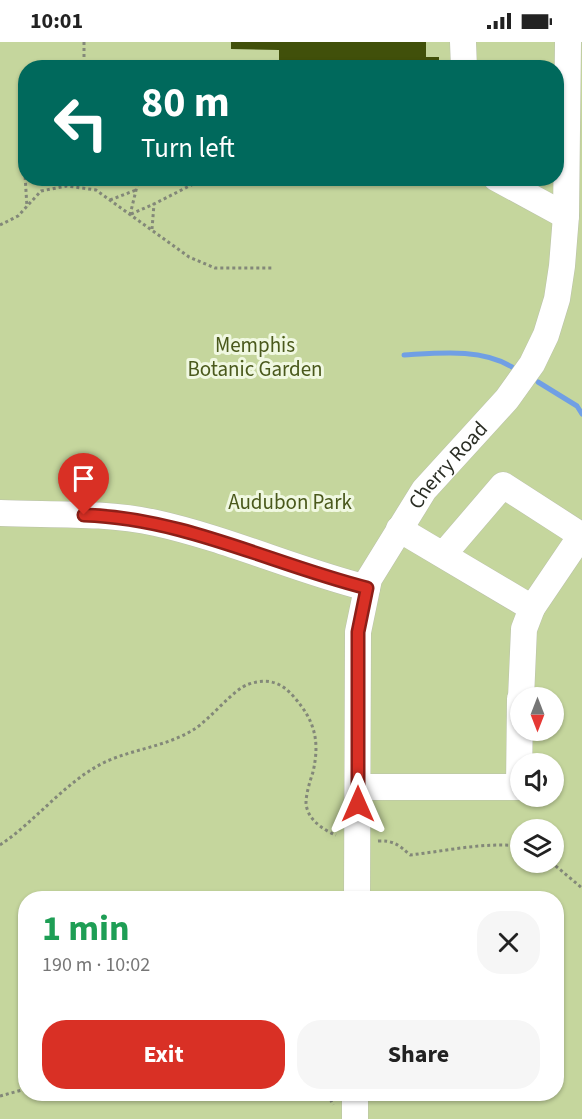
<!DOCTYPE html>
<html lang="en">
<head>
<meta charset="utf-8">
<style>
	:root { --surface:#fff; --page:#f6f6f6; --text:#222; --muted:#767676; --accent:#d93025 }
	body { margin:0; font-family:"Source Sans 3",sans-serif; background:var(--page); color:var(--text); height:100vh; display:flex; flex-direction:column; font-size:22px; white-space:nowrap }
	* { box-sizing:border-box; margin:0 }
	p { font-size:20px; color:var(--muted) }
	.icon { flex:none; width:33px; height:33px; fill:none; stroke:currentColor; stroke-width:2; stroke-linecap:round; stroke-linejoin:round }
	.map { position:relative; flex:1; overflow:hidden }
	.side { position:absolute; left:18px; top:849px; width:546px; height:210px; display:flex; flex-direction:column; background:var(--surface); border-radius:24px; box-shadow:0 2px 4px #0004 }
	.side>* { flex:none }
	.top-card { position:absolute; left:18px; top:18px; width:546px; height:126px; border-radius:24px; box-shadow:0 2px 4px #0004; background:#00695c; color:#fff; overflow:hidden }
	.needle { width:39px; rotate:180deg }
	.tools { position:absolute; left:510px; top:645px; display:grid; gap:12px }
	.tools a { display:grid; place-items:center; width:54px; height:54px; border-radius:50%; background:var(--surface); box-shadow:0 2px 4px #0004; font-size:30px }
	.pin { position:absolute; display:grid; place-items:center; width:51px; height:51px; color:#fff; margin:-62px -26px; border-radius:50% 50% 50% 0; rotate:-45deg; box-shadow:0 0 6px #0007 }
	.pin .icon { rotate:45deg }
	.me { position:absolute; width:66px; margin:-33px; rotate:0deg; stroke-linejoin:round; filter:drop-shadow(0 0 4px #0008) }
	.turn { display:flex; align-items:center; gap:21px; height:126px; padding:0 24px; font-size:27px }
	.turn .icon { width:78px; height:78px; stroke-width:2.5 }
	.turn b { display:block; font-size:42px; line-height:51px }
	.round { display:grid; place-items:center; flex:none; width:63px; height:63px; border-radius:24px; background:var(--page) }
	.headline { display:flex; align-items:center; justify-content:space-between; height:102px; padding:0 24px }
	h1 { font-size:36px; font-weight:700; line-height:45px; color:#1e9e55 }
	.cta { display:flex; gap:12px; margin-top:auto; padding:12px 24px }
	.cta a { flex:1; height:69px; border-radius:24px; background:var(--accent); color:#fff; font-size:24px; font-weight:700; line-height:69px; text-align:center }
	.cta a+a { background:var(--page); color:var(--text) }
	.status { display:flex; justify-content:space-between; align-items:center; height:42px; padding:0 30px; background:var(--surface); direction:ltr }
	.status svg { height:16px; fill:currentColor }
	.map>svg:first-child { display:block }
</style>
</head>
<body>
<div class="status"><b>10:01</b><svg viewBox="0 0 49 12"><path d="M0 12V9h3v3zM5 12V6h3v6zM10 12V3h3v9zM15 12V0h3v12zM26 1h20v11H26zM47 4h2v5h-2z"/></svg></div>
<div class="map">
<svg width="582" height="1077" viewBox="0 0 582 1077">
	<rect width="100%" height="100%" fill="#e3ebd4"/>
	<path fill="#c5d69d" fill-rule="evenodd" d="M0 0H582V1077H0ZM26 26H556V136H26ZM520 656H554V688H520ZM520 722H554V754H520ZM520 788H554V820H520ZM26 856H556V1052H26Z"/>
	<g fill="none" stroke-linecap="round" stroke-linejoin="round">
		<g stroke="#709fe4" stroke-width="5">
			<path d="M404 313C439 311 481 306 512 325"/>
			<polyline points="538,340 577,364 582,372"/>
		</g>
	</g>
	<polygon fill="#41500a" points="231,0 426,0 426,15 439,15 439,26 279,26 279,8 231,7"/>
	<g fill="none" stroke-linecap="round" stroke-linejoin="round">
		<defs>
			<g id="minor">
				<polyline points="463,0 464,26"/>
				<polyline points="496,136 566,174"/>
				<path d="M0 471C52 473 105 470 156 481 228 497 296 528 367 546"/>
				<polyline points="399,487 532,566 576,501 576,490 503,443 443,513"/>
				<polyline points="521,656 524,587 532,566"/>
				<polyline points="358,745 519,745 520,657"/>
				<path id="s1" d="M357 856 358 590 369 537 424 448 507 357 532 322 546 293 557 257 562 224 566 174 568 0"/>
				<polyline points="355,1077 355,1052"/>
			</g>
		</defs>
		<use href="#minor" stroke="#bac1aa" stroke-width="27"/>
		<g stroke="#838879" stroke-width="3" stroke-dasharray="3 3" stroke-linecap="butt">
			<polyline points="84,0 84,26"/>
			<polyline points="138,22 138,26"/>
			<polyline points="26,93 24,117 27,165"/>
			<polyline points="110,158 136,148"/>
			<polyline points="131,172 154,162"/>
			<polyline points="130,173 139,136"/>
			<polyline points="0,183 18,174 41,149 67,144 96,148 189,215 215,226 274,226"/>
			<polyline points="152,187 154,162 205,136"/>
			<path d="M378 799C393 798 399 803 410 813 446 809 484 800 520 804"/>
			<path d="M0 803C36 779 64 741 103 721 132 707 165 705 193 688 210 678 233 647 249 642 268 636 281 640 294 655 315 679 320 699 313 730 310 739 306 752 306 761 307 777 323 788 336 793"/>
			<polyline points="551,820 582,846"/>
			<polyline points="328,1052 333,1063"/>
			<polyline points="0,1054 26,1047"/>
		</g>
		<use href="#minor" stroke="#fff" stroke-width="26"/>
	</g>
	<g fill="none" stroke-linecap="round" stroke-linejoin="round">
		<defs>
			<path id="route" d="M84 473C183 476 272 522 367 546L358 590V762"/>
		</defs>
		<use href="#route" stroke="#8d1f18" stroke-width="15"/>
		<use href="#route" stroke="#d93025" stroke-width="10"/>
	</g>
	<g text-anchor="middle" stroke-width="6" stroke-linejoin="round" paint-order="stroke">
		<g font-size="21" fill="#4a591c" stroke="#f0f8e1">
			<text x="255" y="310">Memphis<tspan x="255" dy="24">Botanic Garden</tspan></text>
			<text x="290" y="467">Audubon Park</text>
		</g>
		<g font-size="21" fill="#2a2d24" stroke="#f0f8e1">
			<text dy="7" stroke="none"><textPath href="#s1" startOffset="459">Cherry Road</textPath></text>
		</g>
	</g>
</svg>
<div class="tools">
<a><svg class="needle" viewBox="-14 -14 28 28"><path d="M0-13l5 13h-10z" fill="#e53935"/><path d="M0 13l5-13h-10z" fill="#767676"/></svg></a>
<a><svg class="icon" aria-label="sound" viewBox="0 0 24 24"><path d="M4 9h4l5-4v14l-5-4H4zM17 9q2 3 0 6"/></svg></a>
<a><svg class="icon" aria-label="layers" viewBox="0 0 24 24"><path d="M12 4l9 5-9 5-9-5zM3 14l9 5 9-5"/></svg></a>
</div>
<div class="pin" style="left:84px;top:473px;background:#d93025"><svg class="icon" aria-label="arrive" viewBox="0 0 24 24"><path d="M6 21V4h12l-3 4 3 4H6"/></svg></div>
<svg class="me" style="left:358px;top:762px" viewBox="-20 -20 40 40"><path d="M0-17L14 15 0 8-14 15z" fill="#d93025" stroke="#fff" stroke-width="4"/></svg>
<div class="top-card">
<div class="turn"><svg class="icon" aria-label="left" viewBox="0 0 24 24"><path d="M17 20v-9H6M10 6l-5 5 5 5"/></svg><div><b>80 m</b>Turn left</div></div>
</div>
<section class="side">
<div class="headline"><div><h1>1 min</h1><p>190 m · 10:02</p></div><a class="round"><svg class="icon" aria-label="close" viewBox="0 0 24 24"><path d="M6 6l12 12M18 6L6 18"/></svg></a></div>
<div class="cta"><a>Exit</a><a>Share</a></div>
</section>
</div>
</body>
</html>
